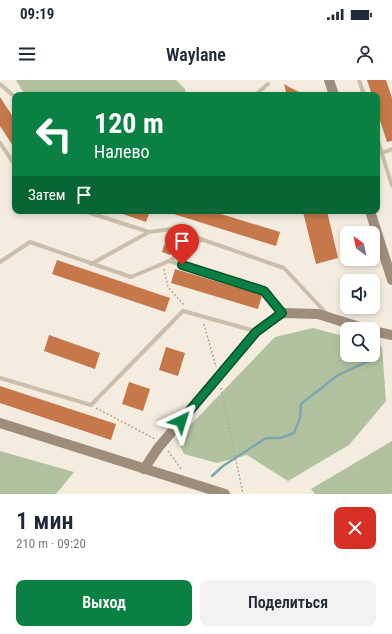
<!DOCTYPE html>
<html lang="ru">
<head>
<meta charset="utf-8">
<style>
	:root { --surface:#fff; --page:#f2f2f3; --text:#1f2937; --muted:#747a83; --accent:#0b8043 }
	body { margin:0; font-family:"Roboto Condensed",sans-serif; background:var(--page); color:var(--text); height:100vh; display:flex; flex-direction:column; font-size:15px; white-space:nowrap }
	* { box-sizing:border-box; margin:0 }
	p { font-size:13px; color:var(--muted) }
	.icon { flex:none; width:22px; height:22px; fill:none; stroke:currentColor; stroke-width:2; stroke-linecap:round; stroke-linejoin:round }
	.map { position:relative; height:414px; overflow:hidden }
	.panel { display:flex; flex-direction:column; background:var(--surface); flex:1 }
	.panel>* { flex:none }
	.hud { position:absolute; left:12px; top:12px; width:368px; height:122px; border-radius:8px; box-shadow:0 2px 6px #0003; background:#0b8043; color:#fff; overflow:hidden }
	.needle { width:26px; rotate:327deg }
	.fabs { position:absolute; left:340px; top:146px; display:grid; gap:8px }
	.fabs a { display:grid; place-items:center; width:40px; height:40px; border-radius:8px; background:var(--surface); box-shadow:0 2px 6px #0003; font-size:20px }
	.pin { position:absolute; display:grid; place-items:center; width:34px; height:34px; color:#fff; margin:-41px -17px; border-radius:50% 50% 50% 0; rotate:-45deg; box-shadow:0 0 4px #0007 }
	.pin .icon { rotate:45deg }
	.me { position:absolute; width:44px; margin:-22px; rotate:41deg; stroke-linejoin:round; filter:drop-shadow(0 0 3px #0008) }
	.turn { display:flex; align-items:center; gap:14px; height:84px; padding:0 16px; font-size:18px }
	.turn .icon { width:52px; height:52px; stroke-width:2.5 }
	.turn b { display:block; font-size:28px; line-height:34px }
	.then { display:flex; align-items:center; height:38px; padding:0 16px; background:#0003; gap:8px; font-size:15px }
	.round { display:grid; place-items:center; flex:none; width:42px; height:42px; border-radius:8px; background:var(--page) }
	.overview { display:flex; align-items:center; justify-content:space-between; height:68px; padding:0 16px }
	h1 { font-size:24px; font-weight:600; line-height:30px }
	.cta { display:flex; gap:8px; margin-top:auto; padding:8px 16px }
	.cta a { flex:1; height:46px; border-radius:8px; background:var(--accent); color:#fff; font-size:16px; font-weight:600; line-height:46px; text-align:center }
	.cta a+a { background:var(--page); color:var(--text) }
	.status { display:flex; justify-content:space-between; align-items:center; height:28px; padding:0 20px; background:var(--surface); direction:ltr }
	.status svg { height:11px; fill:currentColor }
	header { display:flex; justify-content:space-between; align-items:center; height:52px; padding:0 16px; background:var(--surface); font-size:18px; font-weight:600 }
	.map>svg:first-child { display:block }
</style>
</head>
<body>
<div class="status"><b>09:19</b><svg viewBox="0 0 49 12"><path d="M0 12V9h3v3zM5 12V6h3v6zM10 12V3h3v9zM15 12V0h3v12zM26 1h20v11H26zM47 4h2v5h-2z"/></svg></div>
<header><svg class="icon" aria-label="menu" viewBox="0 0 24 24"><path d="M4 6h16M4 12h16M4 18h16"/></svg>Waylane<svg class="icon" aria-label="person" viewBox="0 0 24 24"><circle cx="12" cy="8" r="4"/><path d="M4 21q1-7 8-7t8 7"/></svg></header>
<div class="map">
<svg width="392" height="414" viewBox="0 0 392 414">
	<rect width="100%" height="100%" fill="#f3ecdf"/>
	<g fill="#b2c29e">
		<polygon points="16,0 176,0 185,9 186,15 25,15"/>
		<polygon points="313,248 347,257 347,275 373,275 373,265 382,267 386,321 349,365 288,401 247,375 217,383 184,374 177,359 275,257"/>
		<polygon points="392,361 392,413 390,414 315,414 311,409"/>
		<polygon points="0,371 74,392 56,414 0,414"/>
	</g>
	<g fill="none" stroke-linecap="round" stroke-linejoin="round">
		<polyline stroke="#7ea8b0" stroke-width="2.5" points="212,396 223,386 266,358 280,358 294,353 300,338 301,324 338,295 371,280"/>
	</g>
	<g fill="#c6784a">
		<polygon points="367,0 386,0 392,18 392,61 387,62 377,31 377,15 372,15"/>
		<polygon points="284,4 289,7 305,15 287,15"/>
		<polygon points="0,17 15,40 15,69 0,46"/>
		<polygon points="114,131 150,131 146,142"/>
		<polygon points="164,131 211,131 280,152 276,166"/>
		<polygon points="308,131 327,131 338,178 316,184 303,132"/>
		<polygon points="164,165 173,168 170,175 162,172"/>
		<polygon points="57,180 170,218 165,232 52,194"/>
		<polygon points="175,189 262,215 258,229 171,203"/>
		<polygon points="49,255 100,273 95,289 44,271"/>
		<polygon points="166,267 185,273 178,296 159,290"/>
		<polygon points="129,302 150,309 143,331 122,324"/>
		<polygon points="0,306 116,344 111,360 0,323"/>
	</g>
	<g fill="none" stroke-linecap="round" stroke-linejoin="round">
		<g stroke="#b7a894" stroke-width="1.5" stroke-dasharray="2 2" stroke-linecap="butt">
			<polyline points="164,189 168,207 184,225"/>
			<polyline points="204,244 216,287"/>
			<polyline points="221,308 243,414"/>
			<polyline points="96,328 155,359"/>
			<polyline points="168,371 182,390"/>
		</g>
		<g stroke="#cbbeaa" stroke-width="4">
			<polyline points="359,0 364,15"/>
			<polyline points="0,4 15,17"/>
			<polyline points="255,15 268,4"/>
			<polyline points="377,58 392,106"/>
			<polyline points="0,63 15,85"/>
			<polyline points="382,73 392,69"/>
			<polyline points="84,131 149,152 172,149 284,188 327,234"/>
			<polyline points="169,181 264,211 282,233"/>
			<polyline points="0,182 30,162 131,197 169,181 202,159"/>
			<polyline points="91,184 149,152"/>
			<polyline points="0,298 91,325 183,231 255,251"/>
		</g>
		<g stroke="#9f8d7c" stroke-width="10">
			<polyline points="329,0 334,15"/>
			<polyline points="370,131 392,200"/>
			<polyline points="373,251 392,255"/>
			<polyline points="0,343 225,414"/>
			<polyline points="144,389 158,368 256,252 282,233 318,234 366,249"/>
		</g>
	</g>
	<g fill="none" stroke-linecap="round" stroke-linejoin="round">
		<defs>
			<polyline id="route" points="181,341 256,252 282,233 264,211 182,185"/>
		</defs>
		<use href="#route" stroke="#07532c" stroke-width="10"/>
		<use href="#route" stroke="#0b8043" stroke-width="7"/>
	</g>
</svg>
<div class="fabs">
<a><svg class="needle" viewBox="-14 -14 28 28"><path d="M0-13l5 13h-10z" fill="#e53935"/><path d="M0 13l5-13h-10z" fill="#747a83"/></svg></a>
<a><svg class="icon" aria-label="sound" viewBox="0 0 24 24"><path d="M4 9h4l5-4v14l-5-4H4zM17 9q2 3 0 6"/></svg></a>
<a><svg class="icon" aria-label="search" viewBox="0 0 24 24"><circle cx="10" cy="10" r="6"/><path d="M15 15l6 6"/></svg></a>
</div>
<div class="pin" style="left:182px;top:185px;background:#d93025"><svg class="icon" aria-label="arrive" viewBox="0 0 24 24"><path d="M6 21V4h12l-3 4 3 4H6"/></svg></div>
<svg class="me" style="left:181px;top:341px" viewBox="-20 -20 40 40"><path d="M0-17L14 15 0 8-14 15z" fill="#0b8043" stroke="#fff" stroke-width="4"/></svg>
<div class="hud">
<div class="turn"><svg class="icon" aria-label="left" viewBox="0 0 24 24"><path d="M17 20v-9H6M10 6l-5 5 5 5"/></svg><div><b>120 m</b>Налево</div></div>
<div class="then">Затем<svg class="icon" aria-label="arrive" viewBox="0 0 24 24"><path d="M6 21V4h12l-3 4 3 4H6"/></svg></div>
</div>
</div>
<section class="panel">
<div class="overview"><div><h1>1 мин</h1><p>210 m · 09:20</p></div><a class="round" style="background:#d93025;color:#fff"><svg class="icon" aria-label="close" viewBox="0 0 24 24"><path d="M6 6l12 12M18 6L6 18"/></svg></a></div>
<div class="cta"><a>Выход</a><a>Поделиться</a></div>
</section>
</body>
</html>
